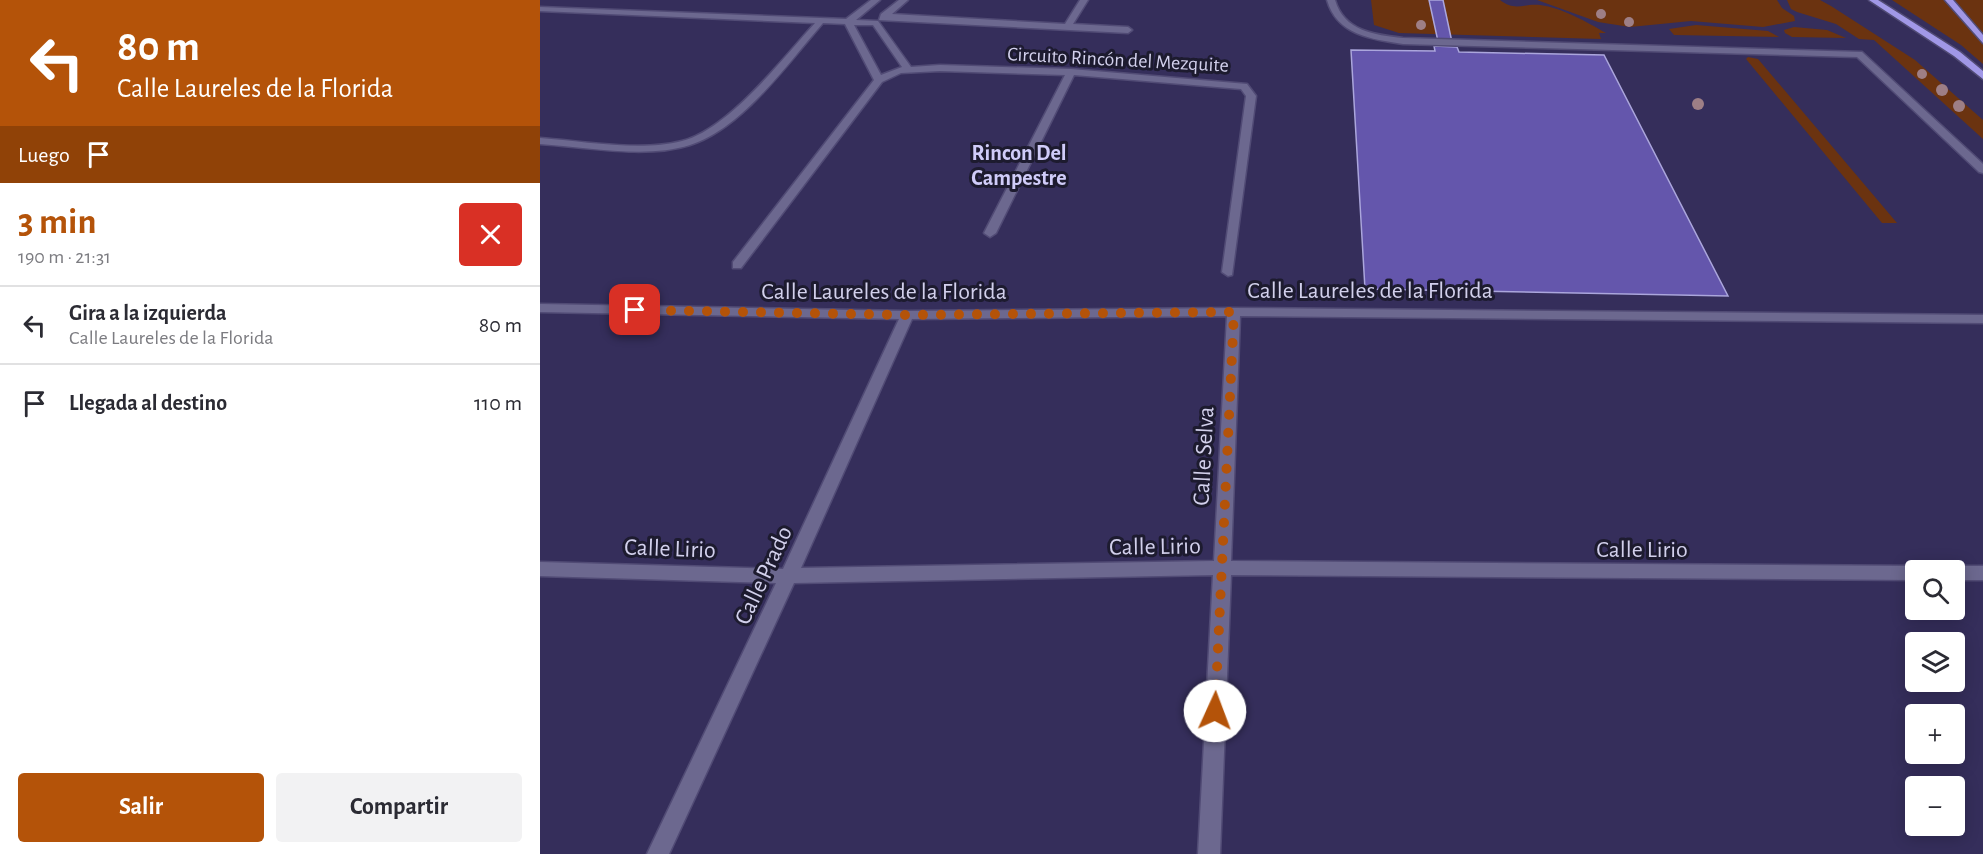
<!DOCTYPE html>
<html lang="es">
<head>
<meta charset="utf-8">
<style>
	:root { --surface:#fff; --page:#f2f2f3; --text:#2b2b33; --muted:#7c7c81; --line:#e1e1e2; --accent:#b45309 }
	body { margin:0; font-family:"Alegreya Sans",sans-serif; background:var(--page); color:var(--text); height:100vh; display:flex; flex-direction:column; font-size:22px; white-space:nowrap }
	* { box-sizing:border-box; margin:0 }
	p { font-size:20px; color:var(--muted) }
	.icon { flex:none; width:33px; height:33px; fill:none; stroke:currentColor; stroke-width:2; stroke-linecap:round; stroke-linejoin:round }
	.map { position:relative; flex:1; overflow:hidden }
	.sheet { display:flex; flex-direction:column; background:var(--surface); width:540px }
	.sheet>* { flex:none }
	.top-card { background:#b45309; color:#fff; overflow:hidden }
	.controls { position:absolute; left:1365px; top:560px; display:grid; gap:12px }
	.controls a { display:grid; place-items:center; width:60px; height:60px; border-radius:6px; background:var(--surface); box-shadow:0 3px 15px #0003; font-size:30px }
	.pin { position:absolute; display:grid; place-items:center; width:51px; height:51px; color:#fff; margin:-26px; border-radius:12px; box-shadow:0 3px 9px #0006 }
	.me { position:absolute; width:66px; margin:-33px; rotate:2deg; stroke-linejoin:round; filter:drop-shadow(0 0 4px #0008) }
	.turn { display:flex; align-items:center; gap:21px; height:126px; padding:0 18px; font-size:27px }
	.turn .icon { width:78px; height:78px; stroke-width:2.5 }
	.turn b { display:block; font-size:42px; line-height:51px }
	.then { display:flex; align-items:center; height:57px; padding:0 18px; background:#0003; gap:12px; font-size:22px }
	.round { display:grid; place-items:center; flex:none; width:63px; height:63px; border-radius:6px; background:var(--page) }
	.overview { display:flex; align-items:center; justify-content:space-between; height:102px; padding:0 18px }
	h1 { font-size:36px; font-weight:600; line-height:45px; color:var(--accent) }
	.button { display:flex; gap:12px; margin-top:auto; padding:12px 18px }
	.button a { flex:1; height:69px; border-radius:6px; background:var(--accent); color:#fff; font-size:24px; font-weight:600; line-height:69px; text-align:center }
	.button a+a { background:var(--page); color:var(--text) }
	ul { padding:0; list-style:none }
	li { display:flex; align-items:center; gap:18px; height:78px; padding:0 18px; border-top:2px solid var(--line) }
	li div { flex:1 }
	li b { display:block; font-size:22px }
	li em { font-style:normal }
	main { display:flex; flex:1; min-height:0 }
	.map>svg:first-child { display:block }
</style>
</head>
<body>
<main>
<section class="sheet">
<div class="top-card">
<div class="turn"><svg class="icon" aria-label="left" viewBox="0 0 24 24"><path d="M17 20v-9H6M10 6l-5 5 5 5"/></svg><div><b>80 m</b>Calle Laureles de la Florida</div></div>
<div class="then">Luego<svg class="icon" aria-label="arrive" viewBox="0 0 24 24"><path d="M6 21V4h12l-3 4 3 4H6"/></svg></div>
</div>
<div class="overview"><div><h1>3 min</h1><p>190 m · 21:31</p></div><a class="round" style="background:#d93025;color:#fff"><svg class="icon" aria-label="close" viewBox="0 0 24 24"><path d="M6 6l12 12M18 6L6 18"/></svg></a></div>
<ul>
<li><svg class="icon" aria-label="left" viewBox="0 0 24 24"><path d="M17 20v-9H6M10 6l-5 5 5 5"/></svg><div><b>Gira a la izquierda</b><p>Calle Laureles de la Florida</p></div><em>80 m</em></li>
<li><svg class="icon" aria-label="arrive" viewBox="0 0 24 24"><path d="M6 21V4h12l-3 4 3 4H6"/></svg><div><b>Llegada al destino</b></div><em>110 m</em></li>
</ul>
<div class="button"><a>Salir</a><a>Compartir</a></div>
</section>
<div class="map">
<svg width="1443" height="854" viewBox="0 0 1443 854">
	<rect width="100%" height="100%" fill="#352e5b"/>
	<g fill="#6b3310">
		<path d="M831 0H960C975 12 984 3 1000 5 1022 8 1047 22 1066 33H1059L1061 39 859 33 834 25Z"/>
		<polygon points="997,0 1237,0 1242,8 1254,16 1255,21 1223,27 1151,21 1090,27 1058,22"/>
		<polygon points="1247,0 1280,0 1291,6 1375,60 1443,120 1443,139 1334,40 1319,39 1296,24 1257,12 1251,9"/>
		<polygon points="1352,0 1443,0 1443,64 1421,45"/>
		<polygon points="1156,25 1228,31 1239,37 1134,35 1129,29"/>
		<polygon points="1254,27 1287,30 1306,38 1252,37 1245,33 1244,30"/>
		<polygon points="1208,57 1218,59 1357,223 1342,223 1206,59"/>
	</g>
	<g fill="#6456ac" stroke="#aba6dc" stroke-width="1.5">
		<polygon points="889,0 903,0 913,47 899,46"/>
		<polygon points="894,46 917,47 919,52 1064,55 1188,296 825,289 811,50 895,51"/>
	</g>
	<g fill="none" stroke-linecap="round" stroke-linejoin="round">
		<defs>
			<g id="minor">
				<path d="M331 0H340L316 20 338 21 371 67 400 65 531 69 707 84 716 96 692 275 688 276 682 272 706 96 701 89 534 75 456 233 450 237 444 233 525 75 400 71 361 73 342 82 201 268H193V262L334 80 305 24 283 23C248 63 202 129 150 145 107 159 45 147 0 144V138C43 141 100 152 142 141 189 129 243 58 275 23L0 11V7L306 19ZM314 25H333L362 67 341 75Z"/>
				<polygon points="359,0 368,0 352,14 525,24 540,0 548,0 533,24 588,27 592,30 588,33 339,20 341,14"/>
				<path d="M787 0H795C804 31 834 35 863 38L1322 52 1443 164V173L1439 172 1317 57 863 44C831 39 797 35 787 0Z"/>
				<path d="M0 304 367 311 694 308 1443 315V323L700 316 691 561 1376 566 1383 570H1376V580L691 575 680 854H658L673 575 254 583 129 854H107L236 583 0 576V562L243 569 359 319 0 312ZM687 316 674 561 261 568 372 319Z"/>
				<polygon points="1414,566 1443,566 1443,580 1414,580 1414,570 1407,570"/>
			</g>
			<g id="major">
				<polygon points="1329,0 1338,0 1420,52 1443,71 1443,79 1414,56"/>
				<polygon points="1405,0 1413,0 1443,35 1443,43"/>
			</g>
		</defs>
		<use href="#minor" stroke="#514b75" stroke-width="3"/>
		<use href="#major" stroke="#514b75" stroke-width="3"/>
		<use href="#minor" fill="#6c688f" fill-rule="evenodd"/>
		<use href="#major" fill="#a198e7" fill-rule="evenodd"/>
	</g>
	<g fill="#9e7f86">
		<circle cx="1061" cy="14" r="5"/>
		<circle cx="1089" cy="22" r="5"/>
		<circle cx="881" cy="25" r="5"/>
		<circle cx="1382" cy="74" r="5"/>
		<circle cx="1402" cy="90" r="6"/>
		<circle cx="1158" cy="104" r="6"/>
		<circle cx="1419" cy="106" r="6"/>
	</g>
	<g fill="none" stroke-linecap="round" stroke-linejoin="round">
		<polyline stroke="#b45309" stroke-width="10" stroke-dasharray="0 18" points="95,310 367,315 694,312 675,711"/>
	</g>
	<g text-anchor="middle" stroke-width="6" stroke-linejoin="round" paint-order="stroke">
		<g font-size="20" fill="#d2d0ec" stroke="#1d1b2f">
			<text transform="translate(578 59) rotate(3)" y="7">Circuito Rincón del Mezquite</text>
		</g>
		<g font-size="22" font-weight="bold" fill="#d0ccf9" stroke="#1d1b2f">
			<text x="479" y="160">Rincon Del<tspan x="479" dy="25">Campestre</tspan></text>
		</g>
		<g font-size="24" fill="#d2d0ec" stroke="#1d1b2f">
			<text x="830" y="298">Calle Laureles de la Florida</text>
			<text x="344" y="299">Calle Laureles de la Florida</text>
			<text transform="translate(663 456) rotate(-87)" y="8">Calle Selva</text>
			<text transform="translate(615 546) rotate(-1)" y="8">Calle Lirio</text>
			<text transform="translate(130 548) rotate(2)" y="8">Calle Lirio</text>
			<text x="1102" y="557">Calle Lirio</text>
			<text transform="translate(223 575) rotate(-65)" y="8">Calle Prado</text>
		</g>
	</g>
</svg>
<div class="controls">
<a><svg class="icon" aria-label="search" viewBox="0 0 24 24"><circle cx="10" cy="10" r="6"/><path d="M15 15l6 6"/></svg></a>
<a><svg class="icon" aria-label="layers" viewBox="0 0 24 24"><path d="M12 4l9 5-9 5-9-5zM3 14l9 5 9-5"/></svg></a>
<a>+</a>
<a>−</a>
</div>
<div class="pin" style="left:95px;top:310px;background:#d93025"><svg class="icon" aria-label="arrive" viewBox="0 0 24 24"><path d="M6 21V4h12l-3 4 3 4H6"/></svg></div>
<svg class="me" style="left:675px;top:711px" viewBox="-20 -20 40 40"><circle r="19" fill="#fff"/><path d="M0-13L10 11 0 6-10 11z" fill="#b45309"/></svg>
</div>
</main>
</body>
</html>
